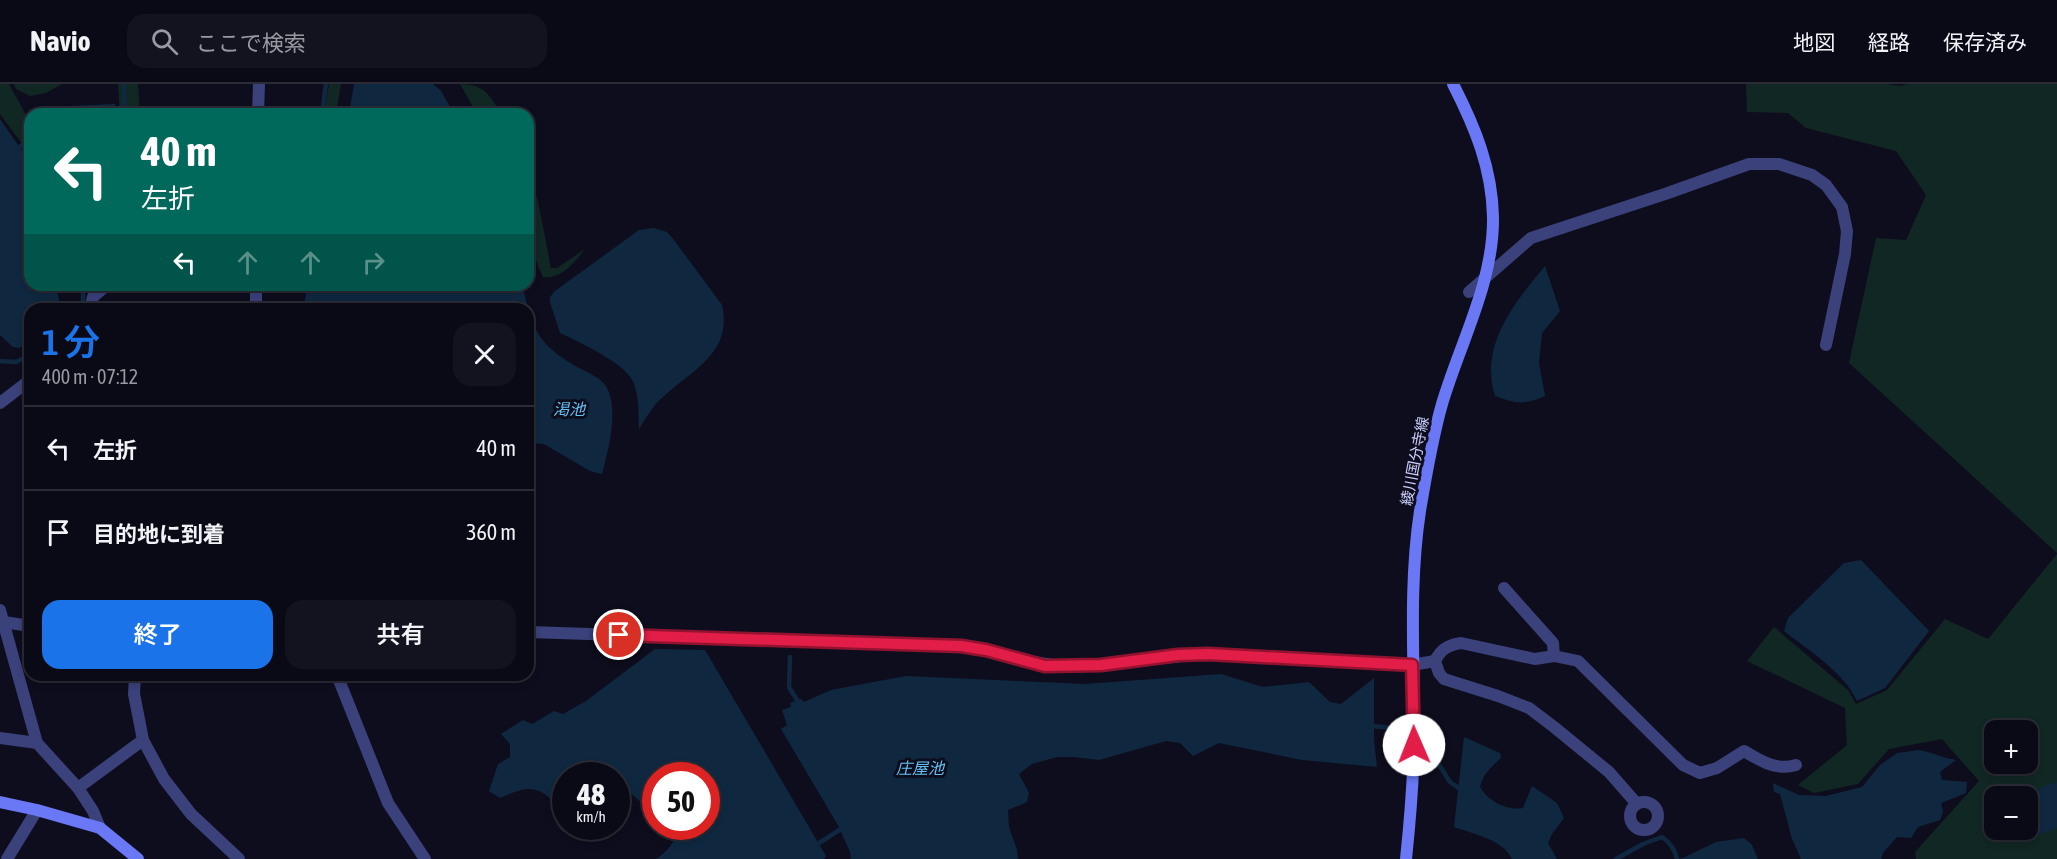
<!DOCTYPE html>
<html lang="ja">
<head>
<meta charset="utf-8">
<style>
	:root { --surface:#0a0a16; --page:#13131f; --text:#f1f3f6; --muted:#999aa1; --line:#2a2b35; --accent:#1a73e8 }
	body { margin:0; font-family:"Asap Condensed","Noto Sans JP",sans-serif; background:var(--page); color:var(--text); height:100vh; display:flex; flex-direction:column; font-size:22px; white-space:nowrap }
	* { box-sizing:border-box; margin:0 }
	p { font-size:20px; color:var(--muted) }
	.icon { flex:none; width:33px; height:33px; fill:none; stroke:currentColor; stroke-width:2; stroke-linecap:round; stroke-linejoin:round }
	.map { position:relative; flex:1; overflow:hidden }
	.details { position:absolute; left:24px; top:219px; width:510px; height:378px; display:flex; flex-direction:column; background:var(--surface); border-radius:18px; box-shadow:0 3px 9px #0003,0 0 0 2px var(--line) }
	.details>* { flex:none }
	.top-card { position:absolute; left:24px; top:24px; width:510px; height:183px; border-radius:18px; box-shadow:0 3px 9px #0003,0 0 0 2px var(--line); background:#00695c; color:#fff; overflow:hidden }
	.tools { position:absolute; left:1984px; top:636px; display:grid; gap:12px }
	.tools a { display:grid; place-items:center; width:54px; height:54px; border-radius:12px; background:var(--surface); box-shadow:0 3px 9px #0003,0 0 0 2px var(--line); font-size:30px }
	.speed { position:absolute; left:552px; top:678px; display:flex; gap:12px; font-size:30px; font-weight:700; text-align:center }
	.speed>* { display:grid; place-content:center; width:78px; height:78px; border-radius:50%; background:var(--surface); box-shadow:0 3px 9px #0003,0 0 0 2px var(--line); line-height:1 }
	.speed small { font-size:15px; font-weight:400 }
	.speed .limit { border:9px solid #d22; background:#fff; color:#111 }
	.pin { position:absolute; display:grid; place-items:center; width:51px; height:51px; color:#fff; margin:-26px; border:3px solid #fff; border-radius:50%; box-shadow:0 2px 6px #0007 }
	.me { position:absolute; width:66px; margin:-33px; rotate:359deg; stroke-linejoin:round; filter:drop-shadow(0 0 4px #0008) }
	.turn { display:flex; align-items:center; gap:21px; height:126px; padding:0 18px; font-size:27px }
	.turn .icon { width:78px; height:78px; stroke-width:2.5 }
	.turn b { display:block; font-size:42px; line-height:51px }
	.lanes { display:flex; align-items:center; height:57px; padding:0 18px; background:#0003; justify-content:center; gap:30px; direction:ltr }
	.lanes .off { opacity:.35 }
	.round { display:grid; place-items:center; flex:none; width:63px; height:63px; border-radius:18px; background:var(--page) }
	.headline { display:flex; align-items:center; justify-content:space-between; height:102px; padding:0 18px }
	h1 { font-size:36px; font-weight:600; line-height:45px; color:var(--accent) }
	.action { display:flex; gap:12px; margin-top:auto; padding:12px 18px }
	.action a { flex:1; height:69px; border-radius:18px; background:var(--accent); color:#fff; font-size:24px; font-weight:600; line-height:69px; text-align:center }
	.action a+a { background:var(--page); color:var(--text) }
	ul { padding:0; list-style:none }
	li { display:flex; align-items:center; gap:18px; height:84px; padding:0 18px; border-top:2px solid var(--line) }
	li div { flex:1 }
	li b { display:block; font-size:22px }
	li em { font-style:normal }
	header { display:flex; align-items:center; gap:36px; box-sizing:border-box; height:84px; padding:0 30px; background:var(--surface); border-bottom:2px solid var(--line) }
	header strong { font-size:28px }
	nav { display:flex; gap:33px; margin-inline-start:auto; font-size:21px }
	.search { width:420px; height:54px; background:var(--page); display:flex; align-items:center; gap:15px; box-sizing:border-box; padding:0 21px; border-radius:18px; color:var(--muted); font-size:22px }
	.map>svg:first-child { display:block }
</style>
</head>
<body>
<header>
<strong>Navio</strong>
<div class="search"><svg class="icon" aria-label="search" viewBox="0 0 24 24"><circle cx="10" cy="10" r="6"/><path d="M15 15l6 6"/></svg>ここで検索</div>
<nav><a>地図</a><a>経路</a><a>保存済み</a></nav>
</header>
<div class="map">
<svg width="2057" height="775" viewBox="0 0 2057 775">
	<rect width="100%" height="100%" fill="#0e0d1e"/>
	<g fill="#112724" fill-rule="evenodd">
		<polygon points="0,0 9,0 30,38 30,68 25,64 0,30"/>
		<polygon points="14,0 62,0 46,9 30,12 16,5"/>
		<polygon points="118,0 138,0 140,30 120,30"/>
		<polygon points="329,0 341,0 336,30 324,30"/>
		<path d="M460 0C484 0 490 11 501 30H477Z"/>
		<polygon points="1746,0 1887,0 1902,2 1906,0 2057,0 2057,469 1849,279 1876,154 1906,156 1926,111 1896,67 1806,44 1788,29 1747,28"/>
		<path d="M528 93 538 117 551 184H557L585 165C575 178 561 196 543 193 526 158 528 130 528 93Z"/>
		<path d="M2057 470V775H1916L1915 768 1979 697 1942 655 1889 665 1858 700 1814 709 1798 701 1847 661 1845 624 1747 577 1774 543 1848 606 1856 620 1887 606 1945 535 1988 555ZM1995 646H2028V680H1995ZM1995 712H2028V746H1995Z"/>
	</g>
	<g fill="#0f2840">
		<polygon points="354,0 433,0 441,7 454,30 349,30"/>
		<polygon points="115,20 117,30 31,30 33,25 46,23"/>
		<polygon points="0,35 23,68 30,73 30,201 56,201 61,225 30,225 30,257 19,264 13,263 0,251"/>
		<path d="M654 144 667 148 674 156 722 221C734 274 683 289 655 321 649 328 644 337 639 345 638 329 640 308 631 294 620 277 579 258 560 249L550 218V213L555 207 639 146Z"/>
		<path d="M1545 182 1560 227 1542 249 1539 279 1545 312C1524 321 1517 320 1495 312 1479 261 1515 218 1545 182Z"/>
		<polygon points="307,201 522,201 528,225 304,225"/>
		<path d="M528 225C536 257 554 270 581 285 590 289 602 295 607 304 619 326 608 368 602 390L590 387 544 360 528 359Z"/>
		<path d="M1861 476 1929 547 1885 604 1857 617C1843 587 1809 567 1784 547L1788 534 1844 479Z"/>
		<path d="M655 565 705 566 826 772 824 775H656C669 767 675 757 679 743L706 742V692H656L655 725C638 721 635 708 621 704L617 707 616 692H566V742L570 743 563 748 557 741 560 725C539 700 529 701 500 714L489 707 498 680 510 673V660L501 650 523 636 532 640 554 627 563 630 586 617Z"/>
		<polygon points="1221,590 1263,603 1309,598 1330,618 1341,620 1374,594 1374,656 1377,683 1302,676 1219,659 1193,672 1180,659 1166,657 1099,676 1074,673 1057,673 1032,680 1019,690 1029,709 1027,718 1008,726 1009,743 1017,766 1018,775 851,775 850,768 839,743 781,645 787,641 782,626 791,623 790,619 801,615 804,618 831,606 906,592 1085,600"/>
		<path d="M1464 653 1500 669 1501 674C1491 683 1483 690 1480 703 1488 717 1507 727 1523 724L1532 702 1557 719 1564 734 1552 750 1548 759 1557 775H1512C1503 755 1473 750 1454 743Z"/>
		<path d="M1919 666C1932 668 1943 674 1956 676L1940 688 1942 696 1967 698 1966 709 1941 719 1943 728 1940 736 1918 743 1911 754 1897 753 1883 769 1881 775H1801L1792 755 1780 710 1774 708 1773 699 1799 711 1826 712 1862 703 1880 681 1897 669Z"/>
		<polygon points="2057,698 2057,744 2036,752 2019,755 2016,752 2018,746 2028,746 2028,716 2042,703"/>
		<polygon points="1744,754 1752,761 1758,775 1675,775 1683,774 1716,758"/>
	</g>
	<g fill="none" stroke-linecap="round" stroke-linejoin="round">
		<g stroke="#0f2840" stroke-width="4.5">
			<polyline points="124,0 124,30"/>
			<polyline points="322,30 326,0"/>
			<polyline points="16,66 30,54"/>
			<polyline points="83,225 83,201"/>
			<polyline points="285,225 308,218"/>
			<polyline points="0,277 16,278 30,271"/>
			<polyline points="790,573 789,603 800,621"/>
			<polyline points="1370,642 1395,644"/>
			<polyline points="1424,657 1450,698 1463,707"/>
			<polyline points="813,763 844,743"/>
			<path d="M1616 775 1643 760 1662 753C1671 759 1674 765 1677 775"/>
		</g>
		<g stroke="#3b417a" stroke-width="12">
			<polyline points="258,30 259,0"/>
			<polyline points="256,201 256,225"/>
			<polyline points="1469,208 1531,154 1668,109 1749,80 1779,80 1812,91 1826,101 1842,123 1847,147 1845,170 1826,261"/>
			<polyline points="90,225 93,213 107,201"/>
			<polyline points="0,319 30,296"/>
			<polyline points="1504,504 1553,559 1554,572"/>
			<polyline points="0,526 37,659 78,704 93,727 100,744"/>
			<polyline points="4,538 30,542"/>
			<polyline points="528,548 961,562 986,566 1026,576"/>
			<polyline points="1435,577 1439,589 1444,595 1498,612 1529,624 1554,643 1609,688 1637,720"/>
			<path d="M1412 581 1435 577C1441 565 1448 561 1461 559L1535 575 1554 572 1578 577 1683 681 1700 689 1717 684 1744 667C1761 677 1776 687 1796 681"/>
			<polyline points="135,591 134,610 143,656 164,695 191,730 239,775"/>
			<polyline points="337,591 388,719 425,775"/>
			<polyline points="0,654 37,659"/>
			<polyline points="78,704 143,656"/>
			<circle cx="1644" cy="732" r="14"/>
			<polyline points="7,775 37,726"/>
		</g>
		<g stroke="#6a78f6" stroke-width="12">
			<path d="M1026 576C1082 592 1149 572 1208 570L1412 581"/>
			<polyline points="0,718 37,726 100,744 138,775"/>
			<path d="M1406 775C1410 737 1413 700 1414 662 1415 583 1408 505 1420 427 1426 391 1432 355 1442 320 1460 259 1494 198 1493 133 1492 84 1475 43 1453 0"/>
		</g>
	</g>
	<g fill="none" stroke-linecap="round" stroke-linejoin="round">
		<defs>
			<polyline id="route" points="619,551 961,562 986,566 1045,582 1101,581 1178,571 1208,570 1412,581 1414,661"/>
		</defs>
		<use href="#route" stroke="#92132f" stroke-width="15"/>
		<use href="#route" stroke="#e11d48" stroke-width="10"/>
	</g>
	<g text-anchor="middle" stroke-width="6" stroke-linejoin="round" paint-order="stroke">
		<g font-size="15" fill="#cdcefc" stroke="#0e0d1e">
			<text transform="translate(1415 377) rotate(-79)" y="5">綾川国分寺線</text>
		</g>
		<g font-size="16" font-style="italic" fill="#62c3f5" stroke="#0e0d1e">
			<text x="569" y="331">渇池</text>
			<text x="920" y="690">庄屋池</text>
		</g>
	</g>
</svg>
<div class="tools">
<a>+</a>
<a>−</a>
</div>
<div class="speed"><div>48<small>km/h</small></div><div class="limit">50</div></div>
<div class="pin" style="left:619px;top:551px;background:#d93025"><svg class="icon" aria-label="arrive" viewBox="0 0 24 24"><path d="M6 21V4h12l-3 4 3 4H6"/></svg></div>
<svg class="me" style="left:1414px;top:661px" viewBox="-20 -20 40 40"><circle r="19" fill="#fff"/><path d="M0-13L10 11 0 6-10 11z" fill="#e11d48"/></svg>
<div class="top-card">
<div class="turn"><svg class="icon" aria-label="left" viewBox="0 0 24 24"><path d="M17 20v-9H6M10 6l-5 5 5 5"/></svg><div><b>40 m</b>左折</div></div>
<div class="lanes"><svg class="icon" aria-label="left" viewBox="0 0 24 24"><path d="M17 20v-9H6M10 6l-5 5 5 5"/></svg><svg class="icon off" aria-label="ahead" viewBox="0 0 24 24"><path d="M12 20V5M6 11l6-6 6 6"/></svg><svg class="icon off" aria-label="ahead" viewBox="0 0 24 24"><path d="M12 20V5M6 11l6-6 6 6"/></svg><svg class="icon off" aria-label="right" viewBox="0 0 24 24"><path d="M7 20v-9h11M14 6l5 5-5 5"/></svg></div>
</div>
<section class="details">
<div class="headline"><div><h1>1 分</h1><p>400 m · 07:12</p></div><a class="round"><svg class="icon" aria-label="close" viewBox="0 0 24 24"><path d="M6 6l12 12M18 6L6 18"/></svg></a></div>
<ul>
<li><svg class="icon" aria-label="left" viewBox="0 0 24 24"><path d="M17 20v-9H6M10 6l-5 5 5 5"/></svg><div><b>左折</b></div><em>40 m</em></li>
<li><svg class="icon" aria-label="arrive" viewBox="0 0 24 24"><path d="M6 21V4h12l-3 4 3 4H6"/></svg><div><b>目的地に到着</b></div><em>360 m</em></li>
</ul>
<div class="action"><a>終了</a><a>共有</a></div>
</section>
</div>
</body>
</html>
